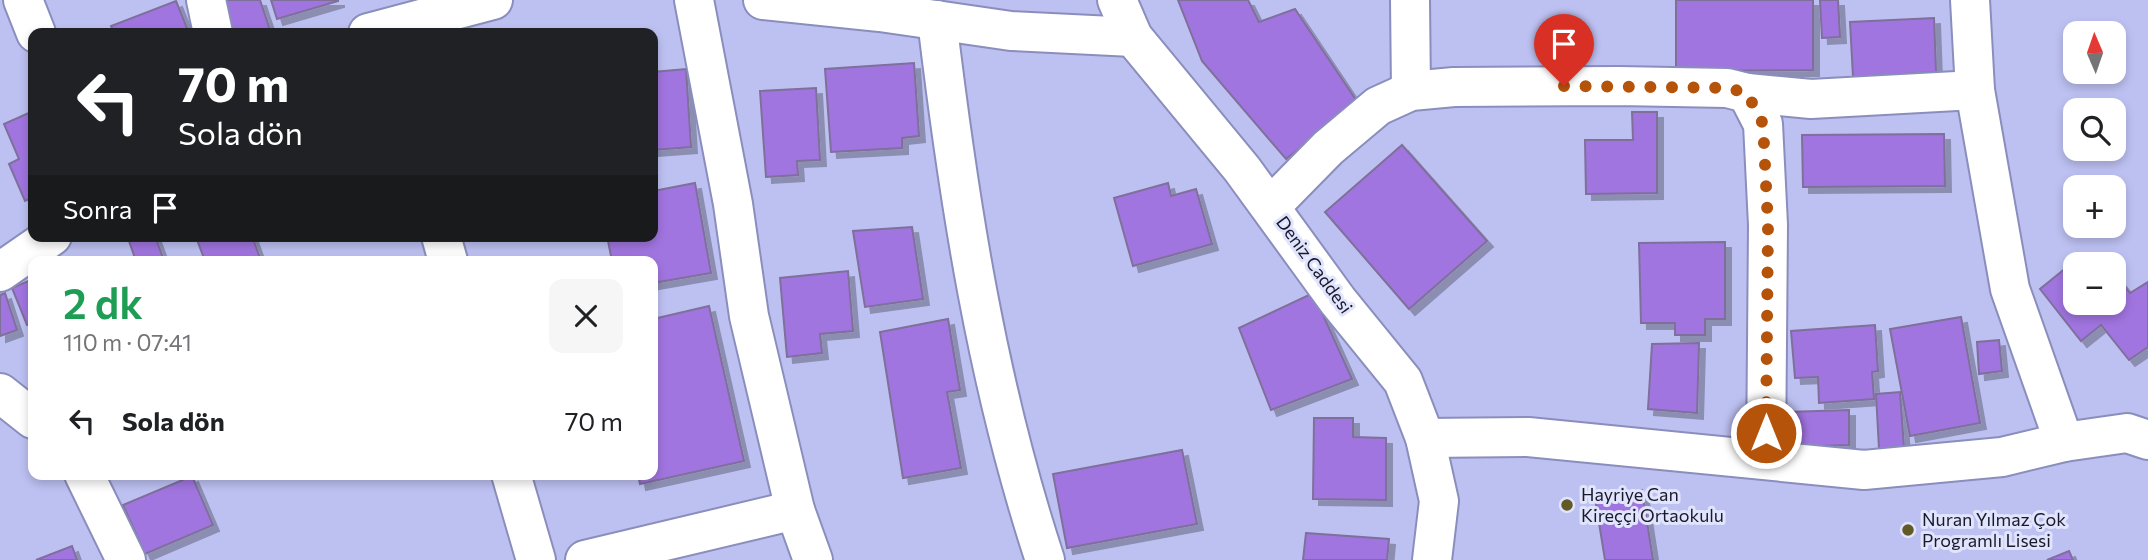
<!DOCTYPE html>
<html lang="tr">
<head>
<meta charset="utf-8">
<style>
	:root { --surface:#fff; --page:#f6f6f6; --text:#202124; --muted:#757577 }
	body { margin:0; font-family:Commissioner,sans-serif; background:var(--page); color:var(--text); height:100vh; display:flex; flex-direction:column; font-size:26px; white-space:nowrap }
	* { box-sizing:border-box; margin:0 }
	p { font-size:23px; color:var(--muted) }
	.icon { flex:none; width:38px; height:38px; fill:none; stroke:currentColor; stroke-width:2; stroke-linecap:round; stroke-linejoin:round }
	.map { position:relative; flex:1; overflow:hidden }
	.sheet { position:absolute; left:28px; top:256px; width:630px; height:224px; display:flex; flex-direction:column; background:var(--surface); border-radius:14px; box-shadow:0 4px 10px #0003 }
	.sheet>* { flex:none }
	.top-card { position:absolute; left:28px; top:28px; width:630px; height:214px; border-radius:14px; box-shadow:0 4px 10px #0003; background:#202124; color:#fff; overflow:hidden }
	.needle { width:46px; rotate:358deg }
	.fabs { position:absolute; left:2063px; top:21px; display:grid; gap:14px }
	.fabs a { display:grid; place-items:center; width:63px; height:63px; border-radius:14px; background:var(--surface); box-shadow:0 4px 10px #0003; font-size:35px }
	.pin { position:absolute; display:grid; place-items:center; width:60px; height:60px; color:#fff; margin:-72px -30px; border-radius:50% 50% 50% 0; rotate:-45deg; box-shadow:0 0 7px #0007 }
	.pin .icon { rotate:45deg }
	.me { position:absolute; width:77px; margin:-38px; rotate:0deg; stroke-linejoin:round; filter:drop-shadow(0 0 5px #0008) }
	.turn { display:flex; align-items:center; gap:24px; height:147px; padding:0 35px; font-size:32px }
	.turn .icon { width:91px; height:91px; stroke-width:2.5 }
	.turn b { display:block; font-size:49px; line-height:60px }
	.then { display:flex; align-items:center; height:66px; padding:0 35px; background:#0003; gap:14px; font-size:26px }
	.round { display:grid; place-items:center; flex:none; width:74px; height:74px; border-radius:14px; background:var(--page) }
	.summary { display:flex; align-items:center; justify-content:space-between; height:119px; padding:0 35px }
	h1 { font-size:42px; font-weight:600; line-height:52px; color:#1e9e55 }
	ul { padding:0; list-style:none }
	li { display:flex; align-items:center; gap:21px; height:91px; padding:0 35px }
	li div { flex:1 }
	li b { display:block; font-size:26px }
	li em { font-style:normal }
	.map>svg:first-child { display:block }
</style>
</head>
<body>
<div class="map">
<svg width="2148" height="560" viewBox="0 0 2148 560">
	<defs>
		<filter id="shadow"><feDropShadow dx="6" dy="6" stdDeviation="0" flood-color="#0004"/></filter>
	</defs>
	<rect width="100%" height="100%" fill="#bdc1f2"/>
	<g fill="#a175e0" stroke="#7f6f9b" stroke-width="2" filter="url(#shadow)">
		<polygon points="214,0 260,0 271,33 225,33"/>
		<polygon points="271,0 338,0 338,1 277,19"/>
		<polygon points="1178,0 1248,0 1259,22 1295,9 1358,103 1286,159 1202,61"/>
		<polygon points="1676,0 1813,0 1813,70 1676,71"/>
		<polygon points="1820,0 1838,0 1840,37 1822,38"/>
		<polygon points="176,1 189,33 114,33 111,26"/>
		<polygon points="1934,18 1936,72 1853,77 1850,22"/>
		<polygon points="914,63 919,136 902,138 902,148 831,152 825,69"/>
		<polygon points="686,69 691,147 653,150 653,72"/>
		<polygon points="816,88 820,160 797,161 798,175 766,177 760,91"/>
		<polygon points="33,111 33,197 25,201 9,164 19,159 4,124"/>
		<polygon points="1632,112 1657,112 1657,193 1586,194 1585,140 1633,140"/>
		<polygon points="1944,134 1945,186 1803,187 1802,135"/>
		<polygon points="1402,145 1487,241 1409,309 1325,212"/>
		<polygon points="695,183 711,273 653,283 653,261 612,261 607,236 653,236 653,191"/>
		<polygon points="1168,183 1171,196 1196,189 1212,244 1133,266 1114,198"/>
		<polygon points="912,227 923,299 865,307 853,231"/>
		<polygon points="140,236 155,236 164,261 136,261 129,241"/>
		<polygon points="252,236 261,261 205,261 196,237"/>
		<polygon points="1725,242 1725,319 1705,319 1705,335 1675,335 1675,323 1641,323 1639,243"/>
		<polygon points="2072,263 2076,267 2076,303 2114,303 2114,273 2130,293 2148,282 2148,347 2129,360 2101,325 2081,341 2040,289"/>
		<polygon points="848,271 853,331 820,334 822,353 787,357 780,278"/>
		<polygon points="33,279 33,323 27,325 12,288"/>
		<polygon points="5,293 17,330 0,336 0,295"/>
		<polygon points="1313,293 1352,379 1271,410 1239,328"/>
		<polygon points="709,306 744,461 640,484 638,474 653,474 653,319"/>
		<polygon points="1961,317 1980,423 1910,436 1890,329"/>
		<polygon points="948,319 960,390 947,392 961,468 903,478 880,332"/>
		<polygon points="1875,325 1878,371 1872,372 1874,399 1819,403 1818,377 1795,378 1791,331"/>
		<polygon points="1999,340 2002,371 1979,374 1977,342"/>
		<polygon points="1699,343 1697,413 1648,409 1652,344"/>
		<polygon points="1900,392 1904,448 1879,449 1876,394"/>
		<polygon points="1849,410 1849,445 1788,447 1787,412"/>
		<polygon points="1314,418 1353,418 1353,437 1386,438 1386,500 1313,499"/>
		<polygon points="1182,450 1197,524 1067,548 1053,474"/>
		<polygon points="192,476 213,525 145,554 123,505"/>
		<polygon points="1642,490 1653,560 1605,560 1595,498"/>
		<polygon points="1306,533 1389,539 1387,560 1303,560"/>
		<polygon points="72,546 77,560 36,560"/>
		<polygon points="2069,551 2073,560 2047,560"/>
	</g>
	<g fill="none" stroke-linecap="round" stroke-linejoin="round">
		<defs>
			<g id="minor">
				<polyline points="23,0 36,33"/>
				<polyline points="206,0 213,33"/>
				<polyline points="694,0 733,204 749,316 795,510 813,560"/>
				<polyline points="763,0 880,12 1011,31 1133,37"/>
				<polyline points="1117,0 1133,37 1242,169 1338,301 1403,381 1425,438 1439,501 1432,560"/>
				<polyline points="1410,0 1411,91"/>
				<polyline points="1970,0 1975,90 2010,289 2064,442"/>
				<path d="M937 20C959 203 987 384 1045 560"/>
				<polyline points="368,33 493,0"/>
				<polyline points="1747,93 1811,99 1975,90"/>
				<polyline points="1271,206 1328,148 1378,106 1411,91 1454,87 1619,86 1727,88 1747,93 1763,124 1768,225 1766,459"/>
				<polyline points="441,236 448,261"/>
				<polyline points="0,272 52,236"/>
				<polyline points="0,393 33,419"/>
				<polyline points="1425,438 1528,437 1864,470 2002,457 2064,442 2127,433 2148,440"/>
				<polyline points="84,474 126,560"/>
				<polyline points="511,474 536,560"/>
				<polyline points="585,560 795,510"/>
			</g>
		</defs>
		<use href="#minor" stroke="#8a8ebc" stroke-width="42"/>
		<use href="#minor" stroke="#fff" stroke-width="38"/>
	</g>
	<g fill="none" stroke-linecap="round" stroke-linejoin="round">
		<polyline stroke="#b45309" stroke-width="12" stroke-dasharray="0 21.6" points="1564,86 1727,88 1747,93 1763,124 1768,225 1766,433"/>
	</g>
	<g fill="#625a26" stroke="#e1e4fd" stroke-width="2.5">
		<circle cx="1567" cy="505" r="7"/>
		<circle cx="1908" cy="530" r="7"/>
	</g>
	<g text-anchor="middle" stroke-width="6" stroke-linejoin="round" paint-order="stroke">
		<g font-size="18" fill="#19192b" stroke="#e1e4fd">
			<text transform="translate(1314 265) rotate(54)" y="6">Deniz Caddesi</text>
		</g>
		<g font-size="18" fill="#19192b" stroke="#e1e4fd" text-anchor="start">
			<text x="1581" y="501">Hayriye Can<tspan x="1581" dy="21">Kireççi Ortaokulu</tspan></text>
			<text x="1922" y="526">Nuran Yılmaz Çok<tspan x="1922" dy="21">Programlı Lisesi</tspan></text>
		</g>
	</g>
</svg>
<div class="fabs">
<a><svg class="needle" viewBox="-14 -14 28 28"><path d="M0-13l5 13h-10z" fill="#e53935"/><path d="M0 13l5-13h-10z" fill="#757577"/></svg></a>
<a><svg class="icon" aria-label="search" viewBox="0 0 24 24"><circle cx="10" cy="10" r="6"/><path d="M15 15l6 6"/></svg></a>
<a>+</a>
<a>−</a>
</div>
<div class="pin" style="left:1564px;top:86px;background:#d93025"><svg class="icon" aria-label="arrive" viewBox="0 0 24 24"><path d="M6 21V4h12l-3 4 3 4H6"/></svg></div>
<svg class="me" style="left:1766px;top:433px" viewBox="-20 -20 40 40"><circle r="17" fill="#b45309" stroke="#fff" stroke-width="3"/><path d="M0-11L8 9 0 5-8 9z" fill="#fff"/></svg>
<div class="top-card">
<div class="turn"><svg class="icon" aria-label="left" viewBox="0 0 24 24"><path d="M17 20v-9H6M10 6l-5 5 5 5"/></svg><div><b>70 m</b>Sola dön</div></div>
<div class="then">Sonra<svg class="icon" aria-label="arrive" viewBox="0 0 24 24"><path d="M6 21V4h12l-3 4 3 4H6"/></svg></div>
</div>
<section class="sheet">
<div class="summary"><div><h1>2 dk</h1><p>110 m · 07:41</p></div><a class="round"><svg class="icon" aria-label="close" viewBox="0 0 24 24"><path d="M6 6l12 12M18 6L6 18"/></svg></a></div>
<ul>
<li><svg class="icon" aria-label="left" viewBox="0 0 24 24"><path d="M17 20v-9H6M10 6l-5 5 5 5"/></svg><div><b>Sola dön</b></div><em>70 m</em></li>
</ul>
</section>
</div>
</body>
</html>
